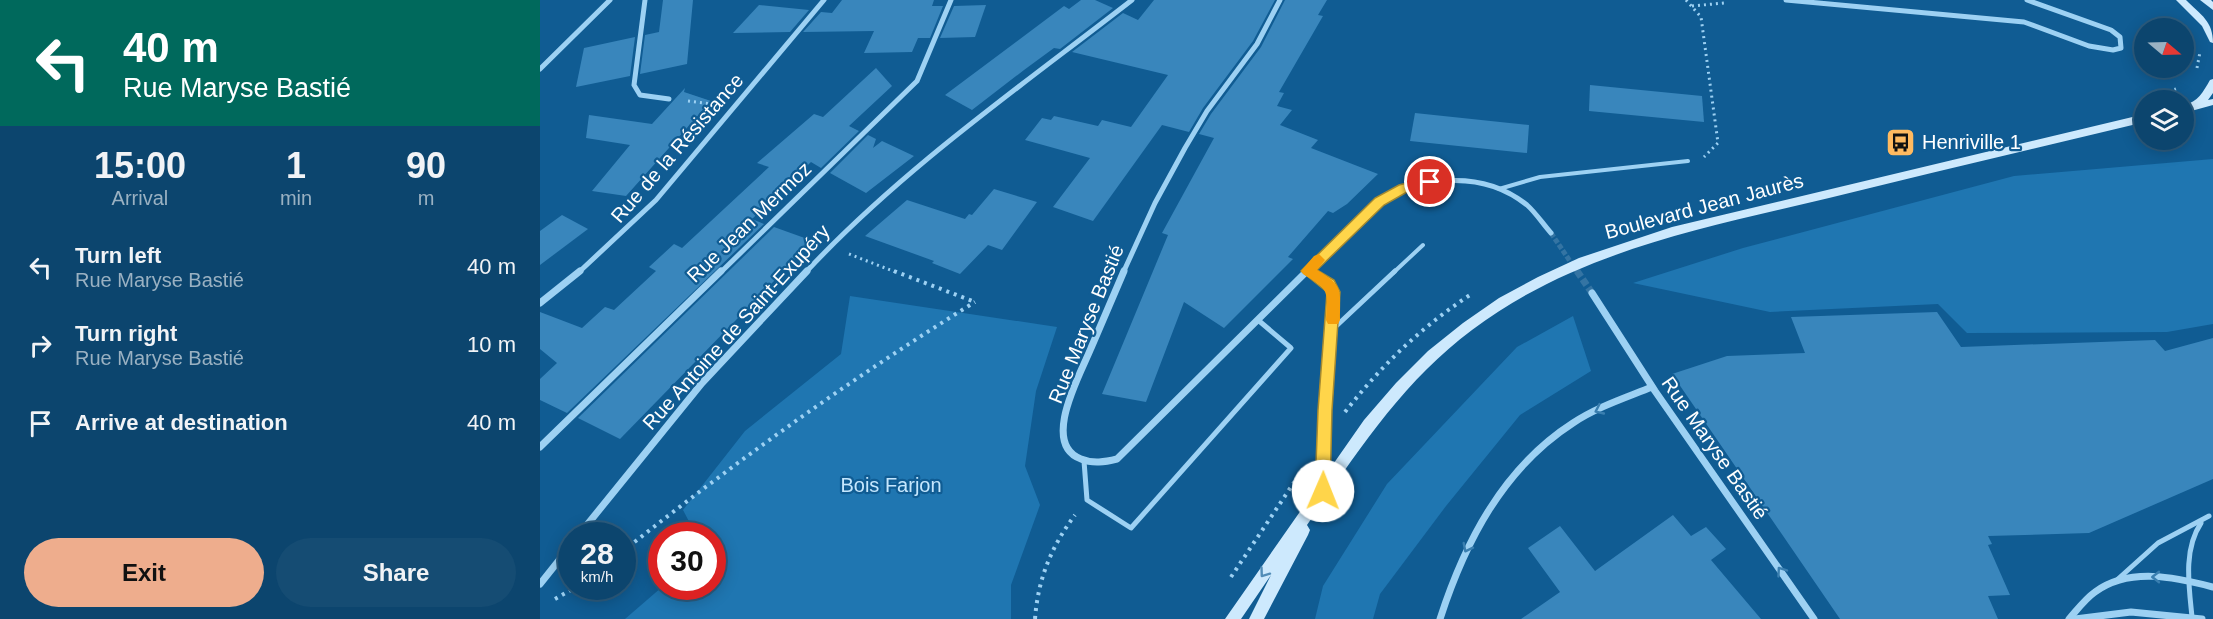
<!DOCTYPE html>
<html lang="en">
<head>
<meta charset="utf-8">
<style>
	:root { --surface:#0c456e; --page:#154c73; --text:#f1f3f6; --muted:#9ab1c2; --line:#2c5d81; --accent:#eead8d }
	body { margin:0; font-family:Arial,sans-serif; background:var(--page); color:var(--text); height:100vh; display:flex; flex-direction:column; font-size:22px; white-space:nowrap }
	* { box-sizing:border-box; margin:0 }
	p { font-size:20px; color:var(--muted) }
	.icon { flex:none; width:33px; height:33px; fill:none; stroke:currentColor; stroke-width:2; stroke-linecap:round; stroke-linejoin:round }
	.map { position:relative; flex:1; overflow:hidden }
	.side { display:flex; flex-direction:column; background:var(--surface); width:540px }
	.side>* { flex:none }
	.guide { background:#00695c; color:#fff; overflow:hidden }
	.needle { width:39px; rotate:109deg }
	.tools { position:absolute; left:1594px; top:18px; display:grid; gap:12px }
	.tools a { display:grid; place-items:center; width:60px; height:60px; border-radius:50%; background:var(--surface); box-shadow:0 3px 15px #0003,0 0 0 2px var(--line); font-size:30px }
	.speed { position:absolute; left:18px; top:522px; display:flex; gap:12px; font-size:30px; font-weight:700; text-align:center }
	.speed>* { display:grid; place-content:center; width:78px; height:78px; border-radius:50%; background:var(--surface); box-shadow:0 3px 15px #0003,0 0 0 2px var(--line); line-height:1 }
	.speed small { font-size:15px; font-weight:400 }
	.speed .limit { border:9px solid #d22; background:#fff; color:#111 }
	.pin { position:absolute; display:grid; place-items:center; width:51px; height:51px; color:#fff; margin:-26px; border:3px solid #fff; border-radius:50%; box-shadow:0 2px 6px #0007 }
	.me { position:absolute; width:66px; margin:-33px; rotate:1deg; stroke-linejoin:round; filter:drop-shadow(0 0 4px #0008) }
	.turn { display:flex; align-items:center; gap:21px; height:126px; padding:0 24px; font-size:27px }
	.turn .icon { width:78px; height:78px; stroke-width:2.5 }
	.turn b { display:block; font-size:42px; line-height:51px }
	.eta { display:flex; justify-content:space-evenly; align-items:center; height:102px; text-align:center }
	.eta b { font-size:36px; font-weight:800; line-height:42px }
	.action { display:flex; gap:12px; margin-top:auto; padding:12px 24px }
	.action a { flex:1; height:69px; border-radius:36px; background:var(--accent); color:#111; font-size:24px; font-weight:800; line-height:69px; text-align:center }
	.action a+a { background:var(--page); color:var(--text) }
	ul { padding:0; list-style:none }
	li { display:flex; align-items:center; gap:18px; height:78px; padding:0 24px }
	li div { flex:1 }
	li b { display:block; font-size:22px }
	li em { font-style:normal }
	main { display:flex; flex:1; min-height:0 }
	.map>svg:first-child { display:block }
</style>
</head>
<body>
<main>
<section class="side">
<div class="guide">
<div class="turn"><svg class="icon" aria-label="left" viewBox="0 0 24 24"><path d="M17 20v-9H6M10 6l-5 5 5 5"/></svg><div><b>40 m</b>Rue Maryse Bastié</div></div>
</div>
<div class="eta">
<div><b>15:00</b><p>Arrival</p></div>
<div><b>1</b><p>min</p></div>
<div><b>90</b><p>m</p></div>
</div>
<ul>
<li><svg class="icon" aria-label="left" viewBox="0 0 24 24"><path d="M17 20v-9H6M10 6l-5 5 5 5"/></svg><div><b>Turn left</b><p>Rue Maryse Bastié</p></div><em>40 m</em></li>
<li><svg class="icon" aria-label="right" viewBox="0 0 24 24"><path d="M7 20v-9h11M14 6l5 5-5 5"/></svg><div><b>Turn right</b><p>Rue Maryse Bastié</p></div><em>10 m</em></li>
<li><svg class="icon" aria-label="arrive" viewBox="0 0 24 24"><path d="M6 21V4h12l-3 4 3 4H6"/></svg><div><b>Arrive at destination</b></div><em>40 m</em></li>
</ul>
<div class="action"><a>Exit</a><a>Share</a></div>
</section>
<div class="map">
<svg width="1673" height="619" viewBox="0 0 1673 619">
	<rect width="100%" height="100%" fill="#105c93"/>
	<g fill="#1f76b1">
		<polygon points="1673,159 1673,324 1627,332 1427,333 1398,304 1230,312 1093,283 1203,248 1474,176"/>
		<polygon points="310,296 517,327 496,391 485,466 500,505 471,585 471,619 85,619 122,587 172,586 172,536 156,535 143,510 205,431 301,354"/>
		<polygon points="1033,316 1051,371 980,415 906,506 840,594 833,619 775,619 783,586 847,484 977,347"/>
	</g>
	<g fill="#3986bc">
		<polygon points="123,0 153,0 147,64 100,74 105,35 119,32"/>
		<polygon points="302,0 394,0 392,6 403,6 390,38 378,38 372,52 324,53 334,31 263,32 281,12 292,13"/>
		<polygon points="541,0 555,0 573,8 520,49 514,48 484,70 432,110 405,95 524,6 529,9"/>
		<polygon points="614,0 735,0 713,41 663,108 649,132 622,125 553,221 513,207 550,158 485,140 502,118 511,120 514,116 558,126 562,120 591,127 628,75 532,52 583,13 598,20"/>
		<polygon points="745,0 787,0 778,15 783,16 739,92 744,93 737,106 752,110 740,125 778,140 771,148 838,174 807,204 793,213 788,211 748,257 753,259 684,328 644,302 606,402 562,394 628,235 622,233 674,138 659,134 671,114 721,47"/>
		<polygon points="219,5 269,10 250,32 193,33"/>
		<polygon points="446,5 435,37 400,38 414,6"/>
		<polygon points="95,37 90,76 36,87 44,48"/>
		<polygon points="336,68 352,86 309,126 319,131 281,168 271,162 212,219 224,224 27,413 0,400 0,379 17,363 0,349 0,312 42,328 65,307 74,310 116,271 109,267 134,244 142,248 229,167 217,163 274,114 283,117"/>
		<polygon points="1050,85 1162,96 1164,122 1049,111"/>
		<polygon points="145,88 144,92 171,101 86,196 52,191 90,145 46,138 49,115 112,124"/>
		<polygon points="875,113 989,125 987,153 870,141"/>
		<polygon points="328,135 336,139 333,148 342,141 374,156 326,193 290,173"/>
		<polygon points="454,189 497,202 462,250 448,245 420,274 392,263 394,261 325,236 367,200 425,219 429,214 432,215"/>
		<polygon points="22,215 48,229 0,265 0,231"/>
		<polygon points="234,227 273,241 80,439 38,418"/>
		<polygon points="1397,312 1421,347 1615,340 1625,351 1673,338 1673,479 1549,533 1448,536 1452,544 1448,545 1470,595 1448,596 1458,619 1300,619 1132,374 1187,356 1265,353 1251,317"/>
		<polygon points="1133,515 1151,536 1166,527 1186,549 1171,560 1221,619 981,619 1020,592 988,548 1020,526 1055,571"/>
	</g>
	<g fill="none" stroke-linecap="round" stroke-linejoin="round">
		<polyline stroke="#3474a3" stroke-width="5" stroke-dasharray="5 2" stroke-linecap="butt" points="1011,233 1038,273"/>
		<polyline stroke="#3474a3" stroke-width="7" stroke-dasharray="7 3" stroke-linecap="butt" points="1037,271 1052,293"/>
		<g stroke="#9dd1f3" stroke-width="3" stroke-dasharray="2 4" stroke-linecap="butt">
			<polyline points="1146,0 1161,17 1178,143 1164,157"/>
			<polyline points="1152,6 1184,3 1186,0"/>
			<polyline points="1657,68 1660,52"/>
			<polyline points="1606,99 1636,89"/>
			<polyline points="148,101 173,104"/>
			<polyline points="309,254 358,273"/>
		</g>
		<g stroke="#9dd1f3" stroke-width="4" stroke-dasharray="3 5" stroke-linecap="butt">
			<polyline points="354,271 435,302"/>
			<path d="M805 412C841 366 881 327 930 295"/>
			<path d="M82 552C195 462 312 378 435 302"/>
			<polyline points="691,577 763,469"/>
			<polyline points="15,599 38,586"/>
			<path d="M495 619C498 579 511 547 535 515"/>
		</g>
		<g stroke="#9dd1f3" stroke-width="4">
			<polyline points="959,189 1000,177 1148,161"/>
			<polyline points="853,273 883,245"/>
		</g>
		<g stroke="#9dd1f3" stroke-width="5">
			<polyline points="792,330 855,271"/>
			<polyline points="544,461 547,500 591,528 751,348 718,320"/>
			<polyline points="1578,579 1618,543 1669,516"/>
			<path d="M1652 617C1649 586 1643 550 1661 523"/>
		</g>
		<g stroke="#9dd1f3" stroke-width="5">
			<polyline points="105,0 94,85 100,95 129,99"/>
			<polyline points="1246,0 1484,22 1549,46 1573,50 1581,48 1580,37 1571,30 1487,0"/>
			<polyline points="0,69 70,0"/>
			<polyline points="768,271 771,273"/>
			<polyline points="38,273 116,200 284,0"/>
			<polyline points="180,273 377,81 411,0"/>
			<path d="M265 273C362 169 480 87 592 0"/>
			<polyline points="583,273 615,203 645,148 667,111 717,44 740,0"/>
			<path d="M766 273C786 252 806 229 828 211 873 175 941 168 987 205 996 213 1003 224 1011 233"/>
		</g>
		<g stroke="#9dd1f3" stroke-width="7">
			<path d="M584 271C573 297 562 322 551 348 541 373 500 444 541 459 553 464 565 462 577 459L767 271"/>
			<polyline points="768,271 789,284 794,292 785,410 783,484"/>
			<polyline points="1052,293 1115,391 1274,619"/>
			<polyline points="0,303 40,271"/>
			<polyline points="0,447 181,271"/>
			<polyline points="38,536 162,383 267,271"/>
			<polyline points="0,584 32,544"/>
			<path d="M900 619C925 542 963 468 1033 423 1057 407 1085 398 1112 387"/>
			<path d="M1529 619C1537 610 1545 599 1555 592 1589 567 1635 577 1673 587"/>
			<polyline points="1535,619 1591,612 1662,619"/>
		</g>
		<g fill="#cde9fd" fill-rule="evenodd">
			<path d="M1636 0H1646C1661 15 1673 21 1673 43L1670 42 1662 26Z"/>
			<polygon points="1660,0 1671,0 1673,2 1673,10"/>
			<path d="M1673 79V93L1668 100 1673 99V105L1644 113V105C1658 102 1663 92 1670 80Z"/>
			<path d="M1605 114V122C1500 147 1394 172 1289 198 1164 228 1037 251 932 330 862 382 816 454 767 525L770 530 768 535 724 619H709L731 575 701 619H685L824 420 856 383 888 351 923 323 959 298 998 277 1039 258 1132 227Z"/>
		</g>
	</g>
	<defs><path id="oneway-chevron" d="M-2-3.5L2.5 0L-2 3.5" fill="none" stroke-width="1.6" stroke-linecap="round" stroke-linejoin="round" transform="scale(1.5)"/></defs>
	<g stroke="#3a7fb0">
		<use href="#oneway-chevron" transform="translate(1059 410) rotate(155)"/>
		<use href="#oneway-chevron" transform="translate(927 548) rotate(117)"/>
		<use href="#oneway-chevron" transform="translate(1241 571) rotate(-125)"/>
		<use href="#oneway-chevron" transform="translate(1616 577) rotate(-180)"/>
	</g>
	<use stroke="#528db8" href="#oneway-chevron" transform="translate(724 573) rotate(126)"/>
	<polygon fill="#ffd54a" stroke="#a68a30" stroke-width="1.5" points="890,177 897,182 895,185 867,192 844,205 777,270 794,280 800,292 792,410 790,491 788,497 783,499 777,497 775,491 778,410 787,292 761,271 835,198 859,185"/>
	<path fill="#f59e0b" d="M779 254 785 260 777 270C804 286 800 290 800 320L798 324H788L786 320C787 289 790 291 763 274L761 271 774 256Z"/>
	<defs>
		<symbol id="bus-square" viewBox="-11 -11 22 22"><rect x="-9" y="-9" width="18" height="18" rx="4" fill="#ffba60" stroke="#105c93"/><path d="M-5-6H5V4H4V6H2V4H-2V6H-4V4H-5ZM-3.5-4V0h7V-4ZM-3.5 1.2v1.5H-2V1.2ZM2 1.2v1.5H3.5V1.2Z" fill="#111"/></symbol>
	</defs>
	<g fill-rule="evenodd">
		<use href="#bus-square" x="1344" y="126" width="33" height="33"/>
	</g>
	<g text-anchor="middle" stroke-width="4.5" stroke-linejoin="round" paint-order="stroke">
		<g font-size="20" fill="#fff" stroke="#105c93" text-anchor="start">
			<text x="1382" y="149">Henriville 1</text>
		</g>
		<g font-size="20" fill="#fff" stroke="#105c93">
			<text transform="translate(137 148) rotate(-49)" y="7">Rue de la Résistance</text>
			<text transform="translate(1164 206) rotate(-15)" y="7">Boulevard Jean Jaurès</text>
			<text transform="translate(209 222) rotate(-44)" y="7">Rue Jean Mermoz</text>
			<text transform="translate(546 324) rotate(-68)" y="7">Rue Maryse Bastié</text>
			<text transform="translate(196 327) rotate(-48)" y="7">Rue Antoine de Saint-Exupéry</text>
			<text transform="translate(1175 448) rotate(55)" y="7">Rue Maryse Bastié</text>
		</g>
		<g font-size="20" fill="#c5e7fe" stroke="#105c93">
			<text x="351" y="492">Bois Farjon</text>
		</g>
	</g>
</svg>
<div class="tools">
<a><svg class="needle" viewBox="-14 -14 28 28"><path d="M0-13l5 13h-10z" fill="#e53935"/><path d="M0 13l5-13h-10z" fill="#9ab1c2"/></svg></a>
<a><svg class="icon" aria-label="layers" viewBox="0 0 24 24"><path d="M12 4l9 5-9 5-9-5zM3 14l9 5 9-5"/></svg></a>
</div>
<div class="speed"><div>28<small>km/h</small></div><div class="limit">30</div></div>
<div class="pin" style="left:890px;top:182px;background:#d93025"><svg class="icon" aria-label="arrive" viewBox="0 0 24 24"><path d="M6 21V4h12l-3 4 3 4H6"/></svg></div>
<svg class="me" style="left:783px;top:491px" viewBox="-20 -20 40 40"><circle r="19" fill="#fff"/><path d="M0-13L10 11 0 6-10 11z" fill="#ffd54a"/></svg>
</div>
</main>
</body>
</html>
